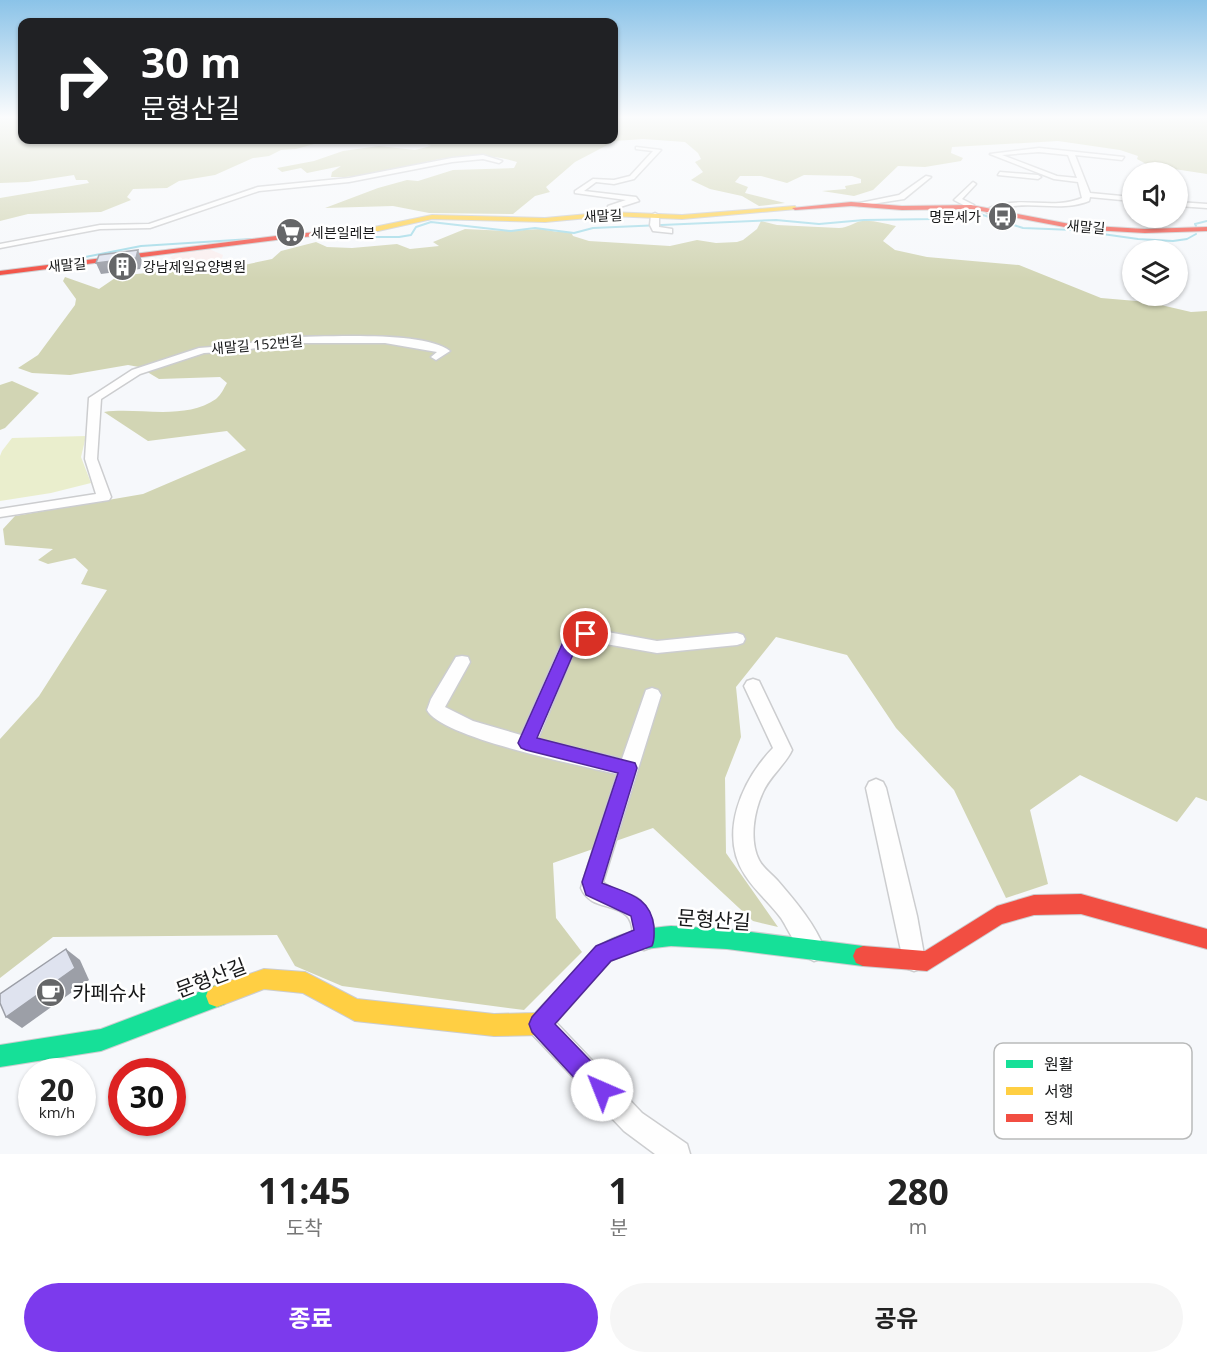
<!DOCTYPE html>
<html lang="ko">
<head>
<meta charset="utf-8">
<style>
	:root { --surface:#fff; --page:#f6f6f6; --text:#222; --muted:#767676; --accent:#7c3aed }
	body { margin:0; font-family:"Open Sans","Noto Sans KR",sans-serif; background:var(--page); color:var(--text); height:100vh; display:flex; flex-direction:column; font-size:22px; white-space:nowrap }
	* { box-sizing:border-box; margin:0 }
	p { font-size:20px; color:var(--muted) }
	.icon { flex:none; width:33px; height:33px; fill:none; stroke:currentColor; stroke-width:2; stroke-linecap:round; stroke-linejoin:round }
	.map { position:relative; height:1154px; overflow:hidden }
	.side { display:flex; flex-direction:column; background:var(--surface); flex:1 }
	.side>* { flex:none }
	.guide { position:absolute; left:18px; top:18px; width:600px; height:126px; border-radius:12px; box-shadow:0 2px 4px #0004; background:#202124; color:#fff; overflow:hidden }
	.buttons { position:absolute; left:1122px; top:162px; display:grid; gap:12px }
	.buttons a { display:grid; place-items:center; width:66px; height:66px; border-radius:50%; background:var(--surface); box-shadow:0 2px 4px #0004; font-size:30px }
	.speed { position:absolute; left:18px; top:1058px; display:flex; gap:12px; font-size:30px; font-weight:700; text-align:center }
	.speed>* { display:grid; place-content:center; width:78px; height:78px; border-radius:50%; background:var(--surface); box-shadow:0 2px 4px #0004; line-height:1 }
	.speed small { font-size:15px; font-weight:400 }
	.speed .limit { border:9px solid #d22; background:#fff; color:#111 }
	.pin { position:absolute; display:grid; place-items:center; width:51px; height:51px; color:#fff; margin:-26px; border:3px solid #fff; border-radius:50%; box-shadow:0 2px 6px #0007 }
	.me { position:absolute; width:66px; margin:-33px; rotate:316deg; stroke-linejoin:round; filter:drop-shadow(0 0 4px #0008) }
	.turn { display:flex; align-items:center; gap:21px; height:126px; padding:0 24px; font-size:27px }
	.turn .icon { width:78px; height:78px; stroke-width:2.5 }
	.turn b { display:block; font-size:42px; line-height:51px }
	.eta { display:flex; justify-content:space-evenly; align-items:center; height:102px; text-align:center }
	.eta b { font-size:36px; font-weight:700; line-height:42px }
	.primary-button { display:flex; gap:12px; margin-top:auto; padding:12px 24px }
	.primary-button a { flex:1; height:69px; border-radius:36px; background:var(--accent); color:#fff; font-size:24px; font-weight:700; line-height:69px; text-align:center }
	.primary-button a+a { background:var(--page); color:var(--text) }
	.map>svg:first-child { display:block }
</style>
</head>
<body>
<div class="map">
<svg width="1207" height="1154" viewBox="0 0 1207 1154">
	<rect width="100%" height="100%" fill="#f6f8fb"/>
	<polygon fill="#faefef" points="209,249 223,255 221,262 180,266 170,257 177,253"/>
	<polygon fill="#eaeecd" points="86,436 81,457 91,483 51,493 0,501 0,456 2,451 12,438"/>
	<g fill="#d2d5b4">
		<polygon points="0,118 22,119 22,140 350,140 325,141 296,149 281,150 269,156 253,158 215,175 179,181 167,188 133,189 127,197 131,200 101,212 28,214 0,221 0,198 89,183 87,180 76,180 74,175 28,182 0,183"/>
		<path d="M614 118H1207V174L1148 165 1137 159 1138 156 1120 150 1058 141 952 147 951 153 963 158 961 161 925 167 898 166 873 190 854 196 822 191 846 189 845 186 861 183V179L852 176 804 175 787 183 761 176H740L735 182 748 187 745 193 785 203 759 206 742 196 710 189 691 180 703 172 695 162 701 159 698 153 685 142 643 139 615 141 575 162 546 187 550 192 535 196 513 214 429 213 393 206 325 208 378 188 407 180 418 181 453 170 514 168 517 162C450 141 397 179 331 177L332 172 341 166 307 173 301 168 282 172 277 168 314 161 343 151 379 146 415 150 431 146C406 133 378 145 352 140H614Z"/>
		<path d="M761 221 777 225 839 228C848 228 854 222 862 221 873 220 886 224 896 226L883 241 895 250 927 257 1019 265 1101 298 1148 302 1191 312 1207 311V801L1196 797 1177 822 1080 775 1030 810 1048 884 1006 898 954 790 896 728 847 655 776 637 736 687 741 737 725 778 726 853 778 927 753 921 653 828 553 863 556 918 582 952 524 1010 342 986 295 966 277 935 53 937 0 978V739L39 696 107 590 81 584 88 570 75 558 48 564 38 560 53 549 5 545 3 529 15 516 143 494 246 450 227 431 148 441 104 412C138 407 185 421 216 399 221 395 224 388 227 383L220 377 159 379 139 367 128 365 70 375 32 373 18 368 38 355 75 305 76 299 63 281 65 277 99 289 118 276 202 267 205 270H220L272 259 281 251 316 242 327 247 352 248 397 244 410 249 439 246 433 242 465 229 507 231 540 229 558 232H571L573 236 589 241 670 246 697 240 716 243 737 242 743 240 757 229Z"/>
		<polygon points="12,381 39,393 5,428 0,430 0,385"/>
	</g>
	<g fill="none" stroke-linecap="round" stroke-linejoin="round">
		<g stroke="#a1dae7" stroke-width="2">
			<polyline points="1196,226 1195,224 1207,221"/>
			<polyline points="315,237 399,237 411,235 416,227 431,222 511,231 535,228 574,233 593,228 776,220 819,224 864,220 934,219 961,212 980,214 1023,228 1074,230 1138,239 1173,241 1187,239 1196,234"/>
			<polyline points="65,261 141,246 251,239"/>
		</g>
		<defs>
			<g id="street">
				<polygon points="636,147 661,150 634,179 614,184 596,182 584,191 636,197 639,201 614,209 614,214 610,216 606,214 608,206 626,200 575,193 575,191 593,179 614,180 630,176 653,151 636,149"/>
				<path d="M1039 148 1124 157 1122 160 1075 155 1090 193 1132 197V201L1090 197 1089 201C1063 211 1040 203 1014 206 1005 206 996 213 987 213V209C1020 194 1051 211 1082 198L1078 182 1054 179 990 154ZM1039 152 1068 155 1077 178 1057 176 1002 155Z"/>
				<polygon points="483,155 502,161 499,163 483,159 452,162 349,182 259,191 150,228 100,229 0,248 0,244 100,225 149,224 258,187 349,178 452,158"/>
				<polygon points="1000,172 1038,175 1041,177 1038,179 998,175"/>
				<polygon points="926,176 931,177 904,199 859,206 855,204 899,195"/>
				<polygon points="973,182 976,184 962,199 974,205 971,209 954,200"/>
				<polygon points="1178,202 1207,204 1207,208 1178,206"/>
				<polygon points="655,213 659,215 659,227 672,229 672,233 653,231 650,225 651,215"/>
				<path d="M288 337C323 337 424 330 450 351L436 360 431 357 437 352 385 343H288L238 351 204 353 140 374 101 399 97 459 111 497 109 500 0 517V509L96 494 85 459 89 398 132 370 199 348 238 345Z"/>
				<path d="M580 627 657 641 737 633 743 635 745 639 743 643 737 645 657 653 583 640 577 645 538 739 622 759 646 690 652 688 658 690 661 695 603 882C622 899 640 887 651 918 655 928 656 937 652 947L644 950 636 947C632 938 634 921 626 915 612 903 590 909 581 888L617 774C583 766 441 738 427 710L431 699 456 657 462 656 468 657 470 662 445 707 473 721 521 735 562 642 574 629Z"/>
				<path d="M753 679 759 681 792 750C785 765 770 776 763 792 754 811 749 840 759 860 763 868 772 874 778 881 796 902 815 924 825 950L822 958 814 961C799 955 790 932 781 918 770 903 755 891 745 875 718 834 742 780 773 748L744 686 747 681Z"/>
				<polygon points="876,779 883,782 886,788 917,916 925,960 922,968 914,971 906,968 903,960 866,788 869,782"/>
				<polygon points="540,1012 549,1015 642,1113 687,1144 690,1154 655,1154 624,1131 531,1033 528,1024 531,1015"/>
			</g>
			<g id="fast">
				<path d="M671 926 727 929 863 946 870 949 873 956 870 963 863 966 727 949 671 946 636 950 611 961 600 973 593 976 586 973 583 966C596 934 641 929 671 926Z"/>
				<polygon points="217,985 225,988 228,996 225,1004 101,1051 0,1067 0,1045 101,1029"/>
			</g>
			<g id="slow">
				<polygon points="795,206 797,209 682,219 610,216 545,222 432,219 378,231 359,233 355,231 432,215 545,218 610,212 682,215"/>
				<polygon points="593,956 600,959 603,966 600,973 548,1032 540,1035 494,1036 355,1021 303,993 264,989 217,1007 209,1004 206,996 209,988 264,969 305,972 357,999 494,1014 535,1013 586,959"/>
			</g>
			<g id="jam">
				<polygon points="851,202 902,206 971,205 1075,225 1145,229 1207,227 1207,231 1145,233 1075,229 971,209 902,210 851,206 795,210 792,208"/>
				<polygon points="359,229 361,230 361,232 292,238 0,275 0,271 292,234"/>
				<polygon points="1081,894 1207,929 1207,949 1081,914 1034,915 1002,924 927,971 863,966 856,963 853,956 856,949 863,946 925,951 997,906 1034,895"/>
			</g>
		</defs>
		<use href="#street" stroke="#cccdcf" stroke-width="3"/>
		<use href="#fast" stroke="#cccdcf" stroke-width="2"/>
		<use href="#slow" stroke="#cccdcf" stroke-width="2"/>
		<use href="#jam" stroke="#cccdcf" stroke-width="2"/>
		<use href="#street" fill="#fefefe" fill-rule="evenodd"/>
		<use href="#fast" fill="#16e098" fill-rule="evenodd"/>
		<use href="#slow" fill="#ffcf43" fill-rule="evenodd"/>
		<use href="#jam" fill="#f24e42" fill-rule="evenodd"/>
	</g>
	<g fill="#9c9fa7">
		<polygon points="138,250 142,261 140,269 101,274 96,263"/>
		<polygon points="66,949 80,960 89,980 22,1028 6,1017"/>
	</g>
	<g fill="#dfe3ef" stroke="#9c9fa7" stroke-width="1.5">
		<polygon points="138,250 136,258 96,263 99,255"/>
		<polygon points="66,949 75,968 6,1017 0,1003 0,994"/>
	</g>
	<linearGradient id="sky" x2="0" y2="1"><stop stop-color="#8bc3e8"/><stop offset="0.42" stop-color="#fbfcfd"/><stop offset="1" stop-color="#fbfcfd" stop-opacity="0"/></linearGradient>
	<rect width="1207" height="279" fill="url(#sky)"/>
	<path fill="#7c3aed" stroke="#51269a" stroke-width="1.5" d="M580 628 591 630 593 634 591 638 583 639 577 645 537 738 635 763 637 768 602 883C626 893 651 896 654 927 654 935 655 939 652 946L611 961 555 1024 610 1081 613 1090 610 1098 602 1101 593 1098 532 1032 529 1024 532 1017 596 946 634 930 631 916 586 895 582 882 618 773 526 750 521 748 518 743 563 642 575 630Z"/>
	<defs>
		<symbol id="bus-disc" viewBox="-11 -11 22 22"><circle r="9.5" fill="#656668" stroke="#fff"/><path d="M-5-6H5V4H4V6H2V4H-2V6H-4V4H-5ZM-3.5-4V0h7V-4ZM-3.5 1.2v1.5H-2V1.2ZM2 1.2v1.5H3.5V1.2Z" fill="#fff"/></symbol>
		<symbol id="supermarket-disc" viewBox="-11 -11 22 22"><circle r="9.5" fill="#656668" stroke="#fff"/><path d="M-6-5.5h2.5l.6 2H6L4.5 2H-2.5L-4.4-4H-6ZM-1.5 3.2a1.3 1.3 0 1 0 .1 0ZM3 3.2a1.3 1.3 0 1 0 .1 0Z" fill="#fff"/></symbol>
		<symbol id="building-disc" viewBox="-11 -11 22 22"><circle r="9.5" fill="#656668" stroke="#fff"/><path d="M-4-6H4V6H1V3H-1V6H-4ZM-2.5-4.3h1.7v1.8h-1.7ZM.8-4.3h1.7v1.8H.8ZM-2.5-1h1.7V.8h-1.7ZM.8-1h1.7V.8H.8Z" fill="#fff"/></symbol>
		<symbol id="cafe-disc" viewBox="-11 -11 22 22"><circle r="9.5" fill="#656668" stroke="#fff"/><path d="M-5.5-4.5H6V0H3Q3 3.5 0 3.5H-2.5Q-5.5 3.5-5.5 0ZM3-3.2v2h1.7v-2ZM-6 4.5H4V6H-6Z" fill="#fff"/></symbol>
	</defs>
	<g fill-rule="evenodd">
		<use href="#bus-disc" x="986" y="200" width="33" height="33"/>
		<use href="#supermarket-disc" x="274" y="216" width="33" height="33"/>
		<use href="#building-disc" x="106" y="250" width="33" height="33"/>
		<use href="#cafe-disc" x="34" y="976" width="33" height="33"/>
	</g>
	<g text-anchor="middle" stroke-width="5" stroke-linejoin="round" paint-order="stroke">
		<g font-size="14" fill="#171819" stroke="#fff">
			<text transform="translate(603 216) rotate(-3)" y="5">새말길</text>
			<text transform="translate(1086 227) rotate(5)" y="5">새말길</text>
			<text transform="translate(67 265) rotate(-5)" y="5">새말길</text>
			<text transform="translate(257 345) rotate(-5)" y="5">새말길 152번길</text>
		</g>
		<g font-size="14" fill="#171819" stroke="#fff" text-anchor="start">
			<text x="981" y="222" text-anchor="end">명문세가</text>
			<text x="311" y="238">세븐일레븐</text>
			<text x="143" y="272">강남제일요양병원</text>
		</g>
		<g font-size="20" fill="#171819" stroke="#fff">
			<text transform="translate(714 920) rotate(4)" y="7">문형산길</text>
			<text transform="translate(211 978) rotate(-21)" y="7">문형산길</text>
		</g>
		<g font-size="20" fill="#171819" stroke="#fff" text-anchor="start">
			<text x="72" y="1000">카페슈샤</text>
		</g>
	</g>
	<rect x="994" y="1043" width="198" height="96" rx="9" fill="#fff" stroke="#b9baba" stroke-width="1.5"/>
	<rect x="1006" y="1060" width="27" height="8" fill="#16e098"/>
	<rect x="1006" y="1087" width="27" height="8" fill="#ffcf43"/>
	<rect x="1006" y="1114" width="27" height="8" fill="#f24e42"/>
	<g font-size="16" fill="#171819">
		<text x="1044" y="1070">원활</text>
		<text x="1044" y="1097">서행</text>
		<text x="1044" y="1124">정체</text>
	</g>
</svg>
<div class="buttons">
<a><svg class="icon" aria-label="sound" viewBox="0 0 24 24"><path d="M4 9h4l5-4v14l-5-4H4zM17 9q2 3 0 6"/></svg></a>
<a><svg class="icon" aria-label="layers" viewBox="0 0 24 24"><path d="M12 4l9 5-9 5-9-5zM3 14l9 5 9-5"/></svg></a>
</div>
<div class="speed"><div>20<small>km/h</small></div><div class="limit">30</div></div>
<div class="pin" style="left:586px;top:634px;background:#d93025"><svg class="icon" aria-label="arrive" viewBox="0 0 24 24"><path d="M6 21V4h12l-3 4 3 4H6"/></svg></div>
<svg class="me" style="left:602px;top:1090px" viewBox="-20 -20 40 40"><circle r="19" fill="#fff"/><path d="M0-13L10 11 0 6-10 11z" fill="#7c3aed"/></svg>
<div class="guide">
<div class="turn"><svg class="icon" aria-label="right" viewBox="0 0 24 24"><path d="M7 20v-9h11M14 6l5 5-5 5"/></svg><div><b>30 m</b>문형산길</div></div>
</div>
</div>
<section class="side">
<div class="eta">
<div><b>11:45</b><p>도착</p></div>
<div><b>1</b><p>분</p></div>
<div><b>280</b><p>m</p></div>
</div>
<div class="primary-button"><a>종료</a><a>공유</a></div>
</section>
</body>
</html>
